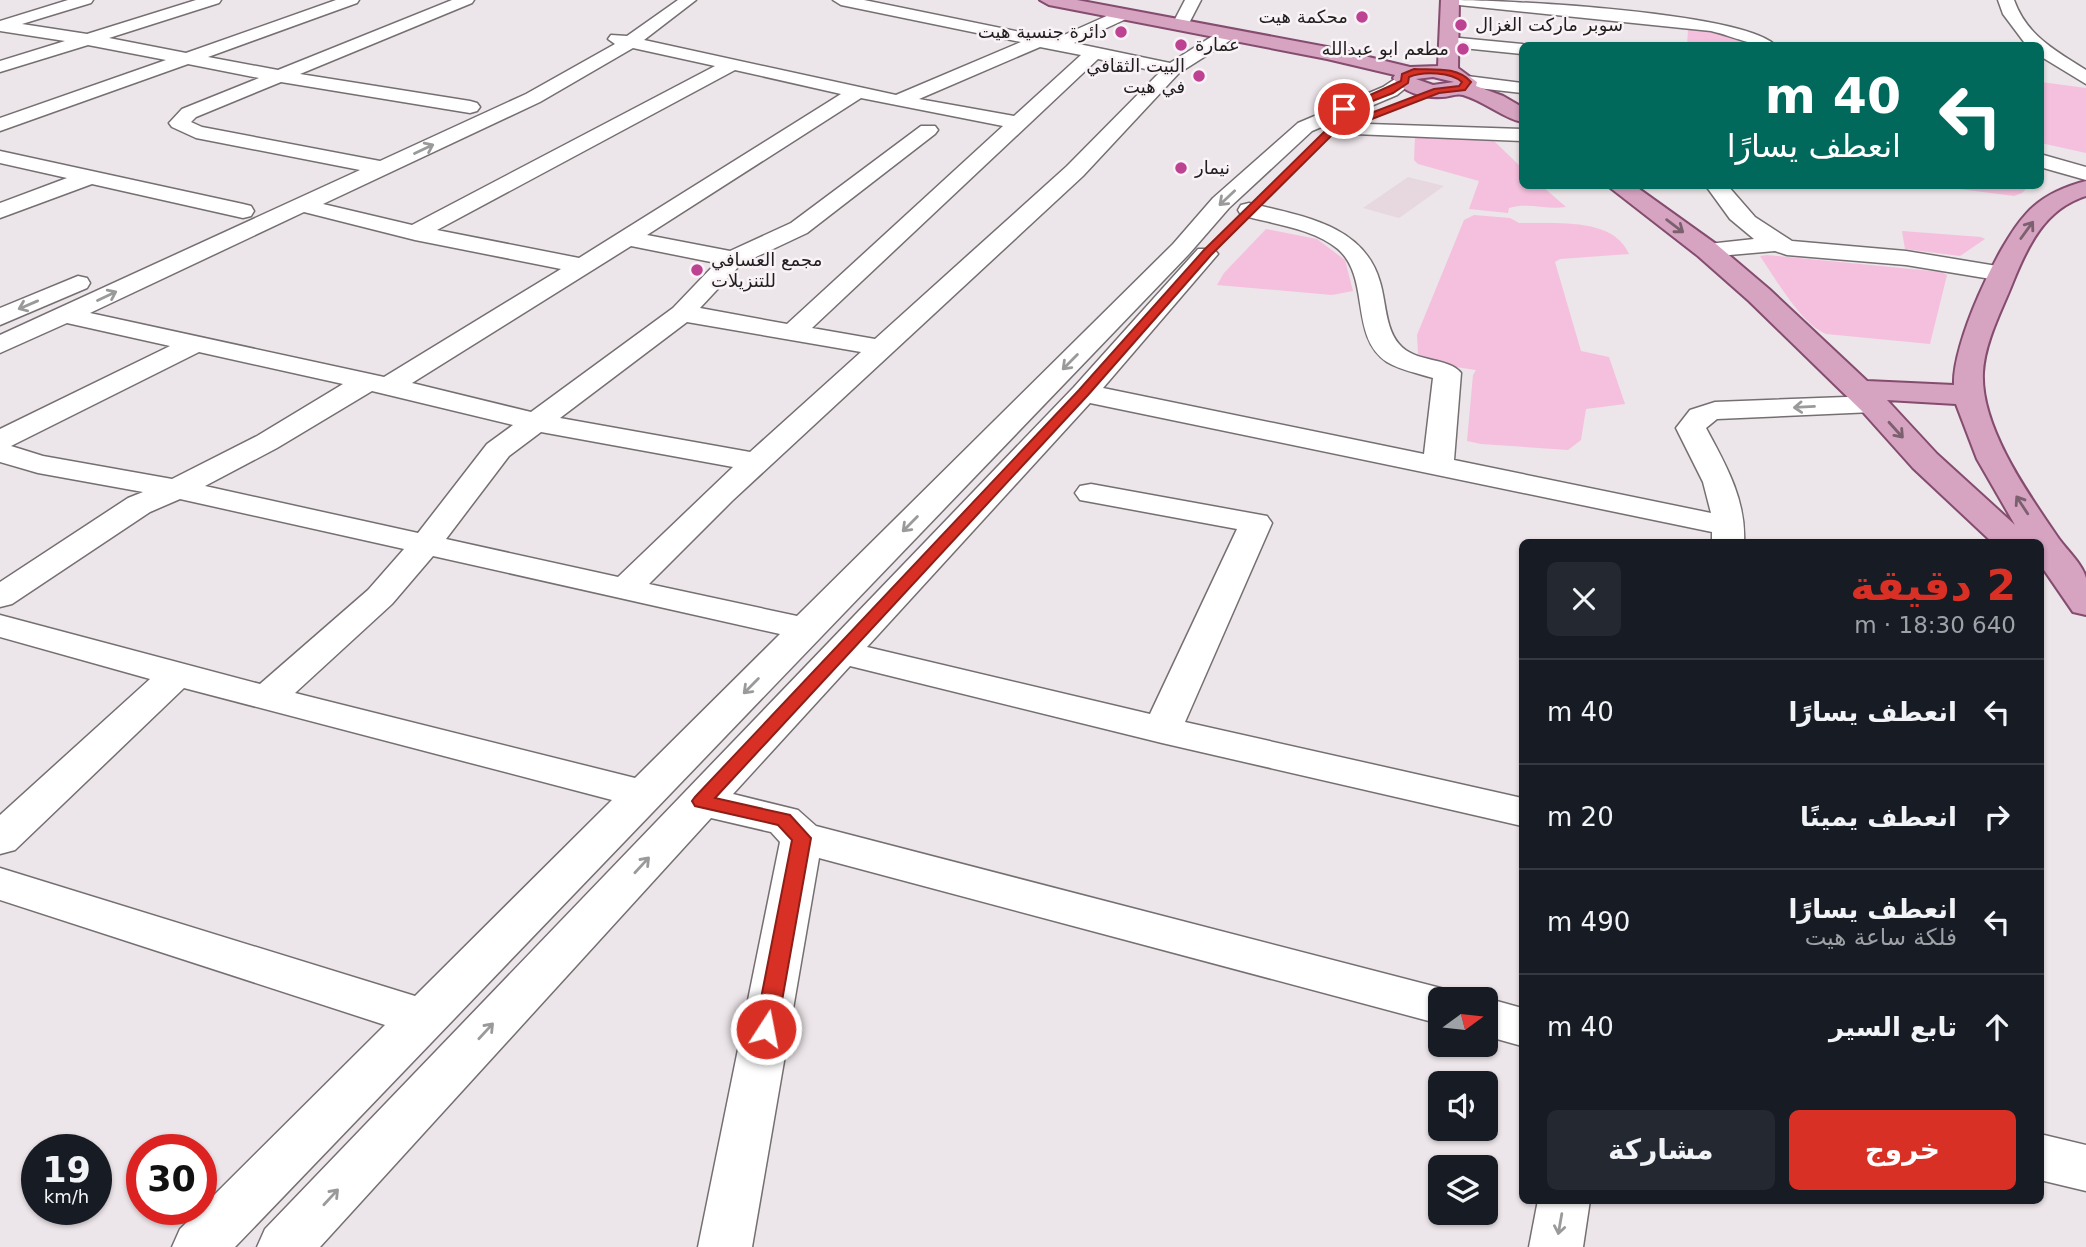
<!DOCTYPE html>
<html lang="ar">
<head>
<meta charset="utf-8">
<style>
	:root { --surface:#171b24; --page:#242831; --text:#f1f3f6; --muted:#9ea1a6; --line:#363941; --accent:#d93025 }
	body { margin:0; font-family:"DejaVu Sans","Noto Naskh Arabic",sans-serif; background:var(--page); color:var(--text); direction:rtl; height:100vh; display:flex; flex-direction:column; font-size:26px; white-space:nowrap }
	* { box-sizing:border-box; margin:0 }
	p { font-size:23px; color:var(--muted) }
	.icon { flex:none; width:38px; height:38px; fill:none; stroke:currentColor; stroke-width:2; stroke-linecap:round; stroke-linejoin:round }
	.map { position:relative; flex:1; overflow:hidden; direction:ltr }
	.panel { position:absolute; left:1519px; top:539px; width:525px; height:665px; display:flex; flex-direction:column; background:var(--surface); border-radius:10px; box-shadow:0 2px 5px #0004; direction:rtl }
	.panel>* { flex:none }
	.hud { position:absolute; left:1519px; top:42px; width:525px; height:147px; border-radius:10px; box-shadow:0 2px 5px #0004; direction:rtl; background:#00695c; color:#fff; overflow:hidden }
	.needle { width:46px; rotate:75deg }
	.controls { position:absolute; left:1428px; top:987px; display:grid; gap:14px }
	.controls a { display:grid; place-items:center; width:70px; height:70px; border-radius:10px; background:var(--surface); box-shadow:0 2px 5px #0004; font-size:35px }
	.speed { position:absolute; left:21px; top:1134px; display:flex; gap:14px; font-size:35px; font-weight:700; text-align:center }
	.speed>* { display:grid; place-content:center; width:91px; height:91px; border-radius:50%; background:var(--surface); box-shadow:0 2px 5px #0004; line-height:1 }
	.speed small { font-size:18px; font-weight:400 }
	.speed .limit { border:10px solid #d22; background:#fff; color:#111 }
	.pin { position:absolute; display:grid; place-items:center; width:60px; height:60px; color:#fff; margin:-30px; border:4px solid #fff; border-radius:50%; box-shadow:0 2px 7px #0007 }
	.me { position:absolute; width:77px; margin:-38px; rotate:11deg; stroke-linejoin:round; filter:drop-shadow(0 0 5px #0008) }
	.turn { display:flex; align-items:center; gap:24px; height:147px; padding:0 28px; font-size:32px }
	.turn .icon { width:91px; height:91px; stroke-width:2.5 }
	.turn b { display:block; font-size:49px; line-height:60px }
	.round { display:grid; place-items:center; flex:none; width:74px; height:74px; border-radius:10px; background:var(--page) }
	.summary { display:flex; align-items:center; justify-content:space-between; height:119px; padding:0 28px }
	h1 { font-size:42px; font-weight:700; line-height:52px; color:var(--accent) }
	.action { display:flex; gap:14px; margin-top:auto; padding:14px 28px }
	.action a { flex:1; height:80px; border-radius:10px; background:var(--accent); color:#fff; font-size:28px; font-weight:700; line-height:80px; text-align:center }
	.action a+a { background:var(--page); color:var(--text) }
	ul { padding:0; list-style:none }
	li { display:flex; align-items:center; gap:21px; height:105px; padding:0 28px; border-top:2px solid var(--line) }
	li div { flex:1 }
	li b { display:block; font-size:26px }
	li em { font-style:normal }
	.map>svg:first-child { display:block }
</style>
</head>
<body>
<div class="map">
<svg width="2086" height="1247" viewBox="0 0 2086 1247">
	<rect width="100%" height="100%" fill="#ece5e9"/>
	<polygon fill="#e7d8e0" points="1408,177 1444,186 1399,218 1363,208"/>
	<g fill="#f5c0dd">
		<polygon points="1694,29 1715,31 1752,45 1687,46 1688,30"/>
		<polygon points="2041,82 2086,88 2086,153 2041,143"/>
		<path d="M1417 135 1494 141 1522 168V186H1542L1566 207C1546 210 1528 202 1509 208L1508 213 1469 209 1479 181 1418 164 1414 160 1415 137Z"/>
		<polygon points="1936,186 2029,186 2022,193 2014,196"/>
		<path d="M1474 215 1510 218 1519 223C1553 224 1613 216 1629 254L1560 259 1555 262 1581 351 1609 357 1625 404 1586 409 1581 440 1568 450 1481 444 1467 441 1473 375 1476 370 1442 365 1418 354 1417 335 1464 220Z"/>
		<polygon points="1266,229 1317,239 1345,260 1353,291 1332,295 1217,285 1224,273"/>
		<polygon points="1902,231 1981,237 1985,239 1960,256 1905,249"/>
		<path d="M1767 255 1942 272 1947 275 1930 344 1826 334C1802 325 1775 278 1760 256Z"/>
	</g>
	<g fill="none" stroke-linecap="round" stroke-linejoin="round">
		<defs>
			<g id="minor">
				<path d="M68 0H93L91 3 22 24 87 34 196 0H221L219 3 109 38 186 53 336 0H359L357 3 208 57 278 70 452 0H474L472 3 300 74 470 101 477 103 480 107 477 111 470 113 281 82 196 117 191 122 202 127 380 161 526 94 615 44 608 39 611 35 627 36 678 0H696L644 40 896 95 1021 42 841 5 833 0H864L1055 39 1120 10 1128 15 1126 19 1074 43 1170 63 1222 30H1234L1237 34 1234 38 1179 73 1083 176 732 501 649 584 797 616 1173 244 1213 198 1298 123 1383 87 1398 77H1412L1414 81 1397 95 1312 131 1229 208 1189 254 235 1247H172L180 1229 385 1025 0 900V868L415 996 612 800 184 688 15 850 0 854V815L150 679 0 637V615L260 684 368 590 404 549 180 499 150 512 12 604 0 607V582L128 498 143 492 38 473 0 462V429L170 346 67 323 0 353V335L360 170 196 138 172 127 169 123 182 109 259 78 188 64 0 131V118L166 60 88 45 0 72V61L65 41 0 31V21ZM1040 47 1081 55 1014 116 919 99ZM633 48 715 66 412 225 323 204 540 102ZM1098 59 1160 72 1067 166 875 339 812 328ZM735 70 841 94 579 258 437 230ZM861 98 1003 126 787 324 700 308 741 264 807 233 935 134 938 130 935 126H921L791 223 730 251 647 235ZM304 212 415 240 561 269 384 377 90 313ZM631 246 716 263 673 308 531 412 412 383ZM687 322 861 352 750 452 560 418ZM199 352 343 384 257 436 172 479 43 456 11 446ZM372 391 513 425 487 444 418 533 205 486 277 448ZM541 432 733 467 618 577 446 539 509 456ZM433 556 780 634 635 778 295 693 392 604Z"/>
				<polygon points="1185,0 1201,0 1186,29 1174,29 1172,25"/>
				<path d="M1451 0C1505 0 1745 12 1776 46 1750 46 1736 37 1711 31L1459 5Z"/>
				<path d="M1998 0H2014C2027 36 2055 50 2086 70V84L2040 56V46H2027L2003 14Z"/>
				<polygon points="1449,37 1522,44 1528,46 1522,46 1522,54 1443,46 1440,42 1443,38"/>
				<polygon points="1467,76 1522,83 1522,93 1460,86 1458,82"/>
				<polygon points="1337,123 1522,129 1522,141 1330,133 1327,129 1330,125"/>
				<polygon points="0,151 243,204 251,206 254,211 251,216 243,218 92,184 0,218 0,203 67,178 0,163"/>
				<polygon points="2040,154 2086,167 2086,180 2040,167"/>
				<polygon points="1706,186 1728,186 1755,217 1792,241 1906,251 2003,267 2012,269 2015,274 2012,279 2003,281 1906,265 1787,255 1775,251 1707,257 1699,255 1695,250 1699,245 1754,239 1730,219"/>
				<path d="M1249 203C1300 216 1364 224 1380 282 1386 301 1385 328 1399 344 1414 363 1449 357 1461 373L1454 460 1711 513 1703 482 1676 428 1690 410 1715 402 1873 396 1883 398 1887 404 1883 410 1873 412 1717 419 1706 428C1726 465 1746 500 1744 542H1712V532L1090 403 867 647 1150 714 1237 529 1091 502 1080 500 1075 493 1080 486 1091 484 1267 516 1272 523 1185 722 1522 798V826L1162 743 850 666 733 794 798 810 816 826 1456 992 1460 999H1440V1024L819 858 752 1247H698L780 842 771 832 711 818 320 1247H257L265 1229 1074 387 1198 249H1214L1218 254 1103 388 1424 454 1433 378C1417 373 1400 370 1387 362 1349 337 1371 278 1338 249 1313 228 1272 224 1241 215L1238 210 1241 205Z"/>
				<polygon points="78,276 87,278 90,283 87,288 0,325 0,308"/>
				<polygon points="1486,998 1522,1008 1522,1046 1486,1036 1486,999 1481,999"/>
				<polygon points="2040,1134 2086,1145 2086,1191 2040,1180"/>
				<polygon points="1538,1200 1590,1200 1583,1247 1529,1247"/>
			</g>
			<g id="major">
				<path d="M1040 0H1077L1327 47 1410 67 1438 66 1441 0H1459L1458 68 1477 82 1476 86 1503 96 1522 107V122C1503 118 1484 101 1463 95 1456 93 1449 97 1442 97 1424 98 1403 93 1393 78L1395 75 1327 59 1049 5ZM1433 77 1454 82 1433 85 1416 79Z"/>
				<path d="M2086 181V196C2045 209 2028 245 2013 282 2002 310 1985 341 1983 372 1980 427 2029 495 2059 539 2067 550 2083 565 2086 578 2086 589 2086 604 2086 615L2073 612 2040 564V542H1992L1913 468 1862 411 1749 301 1698 256 1608 186H1635L1716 244 1769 289 1867 381 1954 385C1952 344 1998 244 2026 214 2042 196 2063 187 2086 181ZM1887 400 1956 404 1977 459 2015 525 1937 454Z"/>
			</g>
		</defs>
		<use href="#minor" stroke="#756f72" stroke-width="3"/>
		<use href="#major" stroke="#844c6e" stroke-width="4"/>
		<use href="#minor" fill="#fff" fill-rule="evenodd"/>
		<use href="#major" fill="#d6a3c1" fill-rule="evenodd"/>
	</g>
	<defs><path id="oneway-shaft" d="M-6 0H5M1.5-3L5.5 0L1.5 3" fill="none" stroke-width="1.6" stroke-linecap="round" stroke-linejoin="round" transform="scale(1.75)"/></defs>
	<g stroke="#9b9a9a">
		<use href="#oneway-shaft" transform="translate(424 149) rotate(-25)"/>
		<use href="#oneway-shaft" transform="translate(1227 198) rotate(137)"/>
		<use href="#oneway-shaft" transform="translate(107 296) rotate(-25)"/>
		<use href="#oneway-shaft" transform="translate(28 305) rotate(157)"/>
		<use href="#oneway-shaft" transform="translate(1070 362) rotate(135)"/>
		<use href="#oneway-shaft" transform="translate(1804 407) rotate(177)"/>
		<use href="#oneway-shaft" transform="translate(910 524) rotate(135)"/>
		<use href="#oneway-shaft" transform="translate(751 686) rotate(135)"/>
		<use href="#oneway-shaft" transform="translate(642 865) rotate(-47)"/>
		<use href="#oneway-shaft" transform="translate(486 1031) rotate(-47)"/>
		<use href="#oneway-shaft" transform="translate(331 1197) rotate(-47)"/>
		<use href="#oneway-shaft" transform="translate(1560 1224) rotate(100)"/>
	</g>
	<g stroke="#7b6070">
		<use href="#oneway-shaft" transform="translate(1675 226) rotate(37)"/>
		<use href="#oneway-shaft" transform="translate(2027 230) rotate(-54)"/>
		<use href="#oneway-shaft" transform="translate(1896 430) rotate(48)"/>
		<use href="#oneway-shaft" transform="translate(2022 505) rotate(-123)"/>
	</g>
	<path fill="#d93025" stroke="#8d1f18" stroke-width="2" d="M1414 69C1434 70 1457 66 1471 82L1465 90 1439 93 1333 134 1211 255 1088 395 715 798 790 815 811 838 777 1029 774 1035 766 1038 759 1035 755 1029 792 840 778 825 695 806 692 801 695 797 1079 390 1204 250 1326 130 1434 89 1459 86 1462 82C1451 72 1423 71 1409 77L1408 83 1393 93 1347 111 1339 109 1401 81 1402 74Z"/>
	<g fill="#be4292" stroke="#f9f2f6" stroke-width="2.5">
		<circle cx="1362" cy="17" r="7"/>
		<circle cx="1461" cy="25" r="7"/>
		<circle cx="1121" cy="32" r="7"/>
		<circle cx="1181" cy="45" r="7"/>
		<circle cx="1463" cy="49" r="7"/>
		<circle cx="1199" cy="76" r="7"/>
		<circle cx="1181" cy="168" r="7"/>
		<circle cx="697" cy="270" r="7"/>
	</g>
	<g text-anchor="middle" stroke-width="5" stroke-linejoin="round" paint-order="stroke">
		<g font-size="18" fill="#201e1f" stroke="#f9f2f6" text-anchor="end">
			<text x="1348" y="23">محكمة هيت</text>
			<text x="1475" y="31" text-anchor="start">سوبر ماركت الغزال</text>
			<text x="1107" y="38">دائرة جنسية هيت</text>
			<text x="1195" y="51" text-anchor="start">عمارة</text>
			<text x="1449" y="55">مطعم ابو عبدالله</text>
			<text x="1185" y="72">البيت الثقافي<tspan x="1185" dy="21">في هيت</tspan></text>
			<text x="1195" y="174" text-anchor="start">نيمار</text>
			<text x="711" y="266" text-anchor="start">مجمع العسافي<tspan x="711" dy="21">للتنزيلات</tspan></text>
		</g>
	</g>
</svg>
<div class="controls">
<a><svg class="needle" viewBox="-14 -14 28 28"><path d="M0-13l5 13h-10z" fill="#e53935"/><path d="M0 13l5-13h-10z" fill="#9ea1a6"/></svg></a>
<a><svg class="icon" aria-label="sound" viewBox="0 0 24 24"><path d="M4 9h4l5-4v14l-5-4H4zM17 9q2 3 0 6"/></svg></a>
<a><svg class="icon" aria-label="layers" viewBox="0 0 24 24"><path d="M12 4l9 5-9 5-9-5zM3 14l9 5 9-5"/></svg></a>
</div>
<div class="speed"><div>19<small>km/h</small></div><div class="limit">30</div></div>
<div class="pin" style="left:1344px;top:109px;background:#d93025"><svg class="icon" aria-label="arrive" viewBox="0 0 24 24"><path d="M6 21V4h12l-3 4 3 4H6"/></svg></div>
<svg class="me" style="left:766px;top:1029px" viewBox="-20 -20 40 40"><circle r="17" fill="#d93025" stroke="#fff" stroke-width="3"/><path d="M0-11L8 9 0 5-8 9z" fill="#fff"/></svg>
<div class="hud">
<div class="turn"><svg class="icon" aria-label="left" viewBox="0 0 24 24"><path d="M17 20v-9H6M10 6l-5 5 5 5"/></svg><div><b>40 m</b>انعطف يسارًا</div></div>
</div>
<section class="panel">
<div class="summary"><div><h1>2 دقيقة</h1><p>640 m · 18:30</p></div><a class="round"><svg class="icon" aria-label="close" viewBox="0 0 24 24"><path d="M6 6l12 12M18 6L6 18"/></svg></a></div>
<ul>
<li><svg class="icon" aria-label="left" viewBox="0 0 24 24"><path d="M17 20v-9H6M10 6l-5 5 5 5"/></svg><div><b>انعطف يسارًا</b></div><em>40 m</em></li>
<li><svg class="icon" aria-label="right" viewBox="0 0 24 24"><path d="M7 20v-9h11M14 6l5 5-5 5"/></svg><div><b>انعطف يمينًا</b></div><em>20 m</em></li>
<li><svg class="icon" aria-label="left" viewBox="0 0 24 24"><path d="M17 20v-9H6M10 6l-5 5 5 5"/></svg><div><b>انعطف يسارًا</b><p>فلكة ساعة هيت</p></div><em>490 m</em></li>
<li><svg class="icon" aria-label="ahead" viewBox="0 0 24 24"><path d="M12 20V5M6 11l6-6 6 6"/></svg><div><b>تابع السير</b></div><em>40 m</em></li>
</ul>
<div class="action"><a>خروج</a><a>مشاركة</a></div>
</section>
</div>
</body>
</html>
